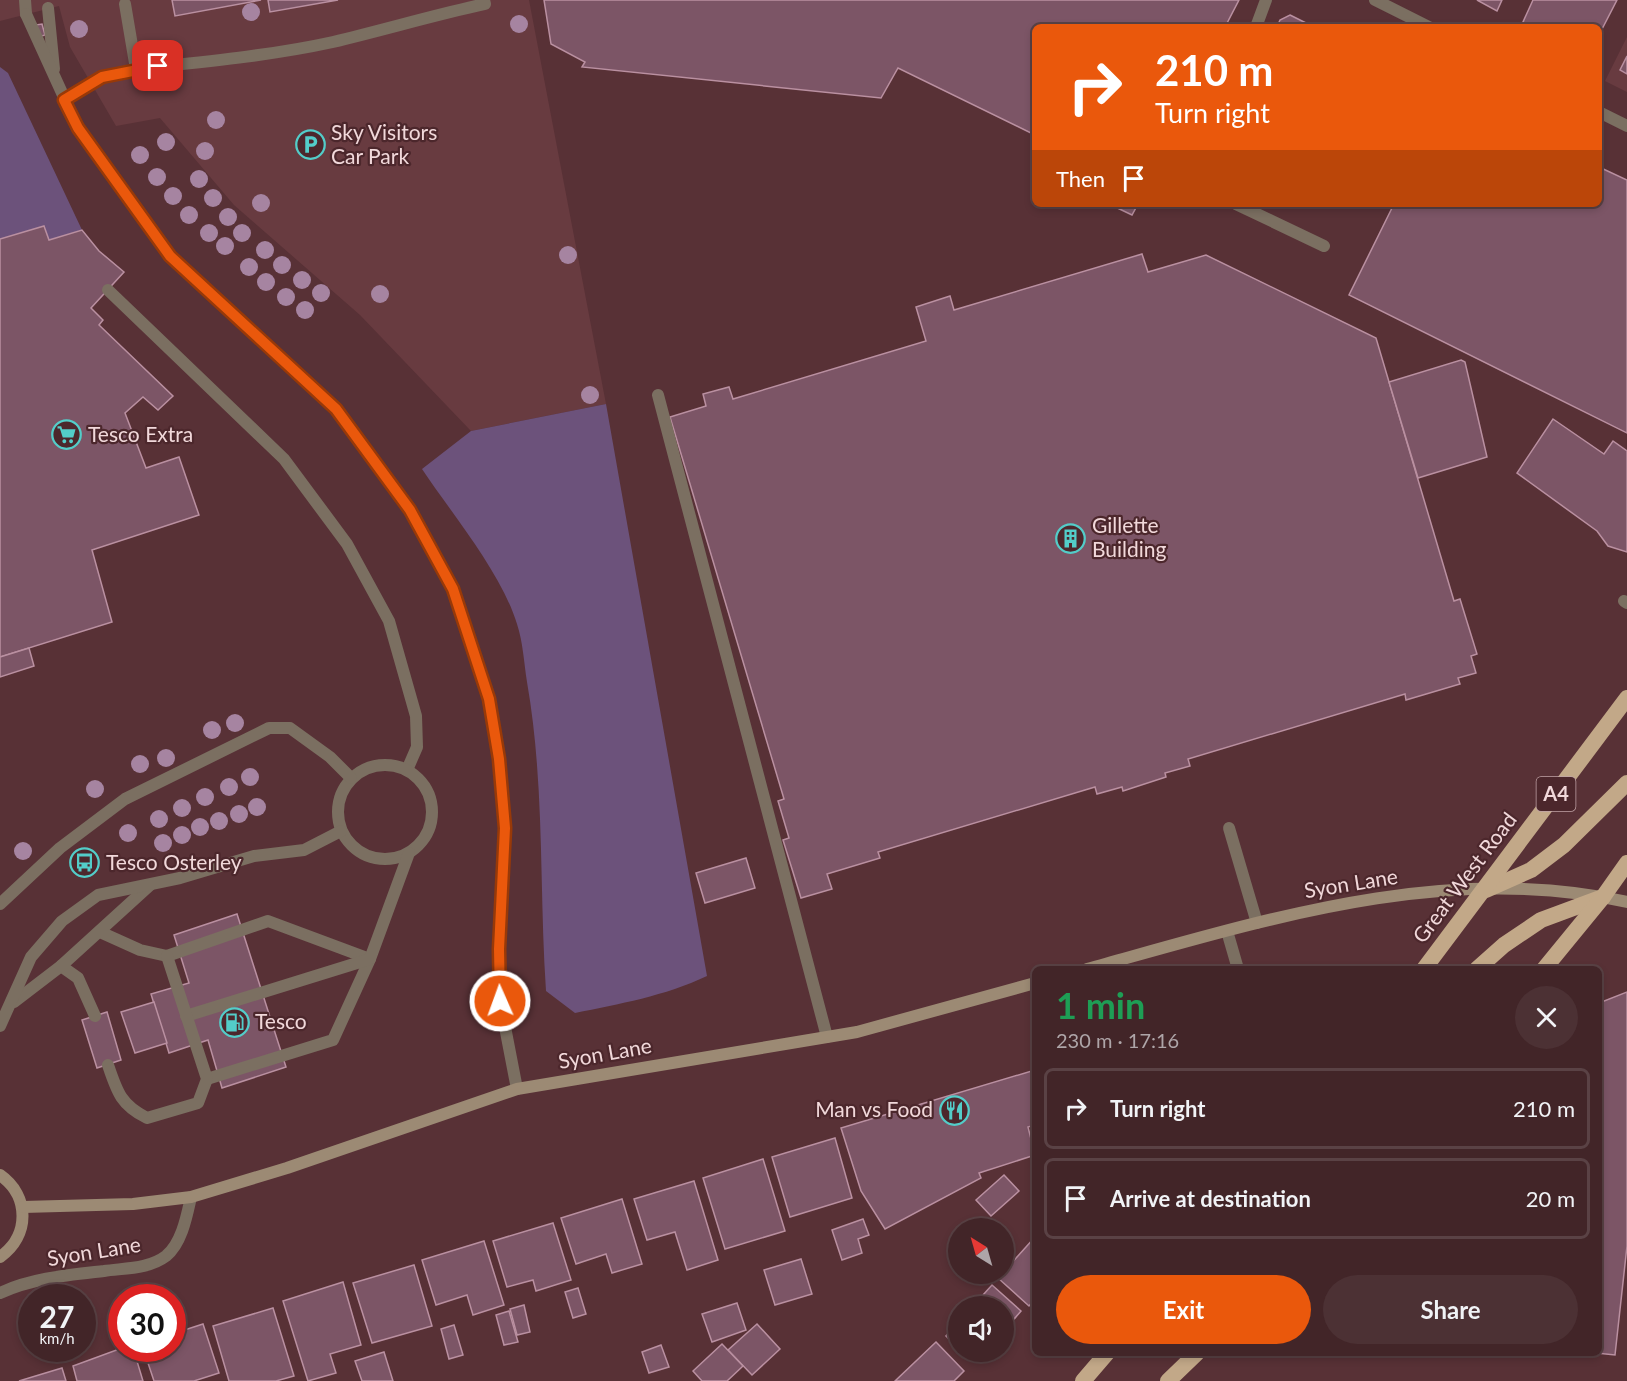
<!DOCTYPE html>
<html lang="en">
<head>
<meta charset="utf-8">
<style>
	:root { --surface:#422528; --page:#4c3134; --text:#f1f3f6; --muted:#aea5a8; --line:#5a4245; --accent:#ea580c }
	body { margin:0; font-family:Lato,sans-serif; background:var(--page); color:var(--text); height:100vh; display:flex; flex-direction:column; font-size:22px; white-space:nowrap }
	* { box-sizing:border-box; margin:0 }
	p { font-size:20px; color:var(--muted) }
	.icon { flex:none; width:33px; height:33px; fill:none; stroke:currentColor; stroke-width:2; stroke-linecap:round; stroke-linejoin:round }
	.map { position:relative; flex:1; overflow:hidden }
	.drawer { position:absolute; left:1032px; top:966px; width:570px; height:390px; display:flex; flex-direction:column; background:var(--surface); border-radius:9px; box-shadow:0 3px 9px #0003,0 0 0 2px var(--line) }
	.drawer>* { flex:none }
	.top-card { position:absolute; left:1032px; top:24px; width:570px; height:183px; border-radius:9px; box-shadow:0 3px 9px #0003,0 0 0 2px var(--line); background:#ea580c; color:#fff; overflow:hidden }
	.needle { width:39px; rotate:323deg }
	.tools { position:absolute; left:948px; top:1218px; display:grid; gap:12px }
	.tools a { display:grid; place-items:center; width:66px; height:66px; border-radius:50%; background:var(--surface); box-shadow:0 3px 9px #0003,0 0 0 2px var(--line); font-size:30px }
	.speed { position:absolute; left:18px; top:1284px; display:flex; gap:12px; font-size:30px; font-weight:700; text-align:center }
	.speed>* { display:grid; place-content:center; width:78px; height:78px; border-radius:50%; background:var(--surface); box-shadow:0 3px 9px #0003,0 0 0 2px var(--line); line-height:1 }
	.speed small { font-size:15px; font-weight:400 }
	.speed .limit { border:9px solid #d22; background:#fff; color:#111 }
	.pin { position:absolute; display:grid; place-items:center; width:51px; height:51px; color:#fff; margin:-26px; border-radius:12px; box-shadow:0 3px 9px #0006 }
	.me { position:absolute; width:66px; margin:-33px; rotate:358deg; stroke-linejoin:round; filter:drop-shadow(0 0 4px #0008) }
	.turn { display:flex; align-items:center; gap:21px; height:126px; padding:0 24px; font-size:27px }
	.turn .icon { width:78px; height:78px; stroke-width:2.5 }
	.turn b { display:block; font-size:42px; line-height:51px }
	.then { display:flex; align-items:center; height:57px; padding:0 24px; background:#0003; gap:12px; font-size:22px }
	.round { display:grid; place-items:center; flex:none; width:63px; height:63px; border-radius:32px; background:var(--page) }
	.headline { display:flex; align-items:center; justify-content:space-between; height:102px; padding:0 24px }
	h1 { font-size:36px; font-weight:700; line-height:45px; color:#1e9e55 }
	.primary-button { display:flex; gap:12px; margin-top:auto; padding:12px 24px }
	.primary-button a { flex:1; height:69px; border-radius:36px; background:var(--accent); color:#fff; font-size:24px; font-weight:700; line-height:69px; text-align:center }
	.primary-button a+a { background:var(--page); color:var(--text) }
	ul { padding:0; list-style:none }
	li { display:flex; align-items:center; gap:18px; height:81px; margin:0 12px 9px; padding:0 12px; border:3px solid var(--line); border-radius:9px }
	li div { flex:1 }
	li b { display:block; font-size:22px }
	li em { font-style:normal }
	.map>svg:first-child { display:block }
</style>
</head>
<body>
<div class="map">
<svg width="1627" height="1381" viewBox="0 0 1627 1381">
	<rect width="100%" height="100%" fill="#583136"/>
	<g fill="#683b40">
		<polygon points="0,0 529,0 606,404 471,431 360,315 234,205 160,118 116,126 70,47 59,6 0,21"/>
		<polygon points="1627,37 1627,92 1605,81"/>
	</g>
	<g fill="#6c527b">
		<polygon points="0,67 8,73 82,230 49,240 44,226 0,239"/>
		<path d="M606 404 707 976C665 996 619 1004 575 1013L546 991C539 888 545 785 527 682 524 663 523 642 517 624 501 572 452 514 422 469L471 431Z"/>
	</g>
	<g fill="#7c5566" stroke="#ba90a1" stroke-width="1.5">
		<polygon points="172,0 261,0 175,16"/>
		<polygon points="268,0 338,0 270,12"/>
		<polygon points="544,0 1239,0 1225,27 1035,27 1035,135 898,68 881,98 582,67 585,62 551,44"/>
		<polygon points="1477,0 1502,0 1497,11"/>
		<polygon points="1533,0 1617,0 1599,35 1599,27 1533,27 1523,22"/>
		<polygon points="1290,15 1314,27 1277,27 1280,20"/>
		<polygon points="42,24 45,35 38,37 35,25"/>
		<polygon points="1627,56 1627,74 1620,70"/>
		<polygon points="1599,167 1627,180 1627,433 1349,295 1394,204 1599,204"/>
		<polygon points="1109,204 1138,204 1132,215"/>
		<polygon points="44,226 49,240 82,230 99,251 124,272 91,308 103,320 99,325 173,396 158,410 143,397 125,413 146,468 179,457 199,515 92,550 112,622 0,657 0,239"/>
		<polygon points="1142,254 1148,272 1206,255 1376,338 1454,601 1460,599 1477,654 1471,656 1476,673 1458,678 1460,684 1406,700 1405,694 1188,759 1190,766 1165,773 1166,777 1123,791 1122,787 1097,794 1095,787 878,852 880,858 827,874 832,889 801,898 783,840 789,838 778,801 784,799 670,417 706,406 703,394 729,387 733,399 926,341 916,307 950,296 954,310"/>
		<polygon points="1461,360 1465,362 1487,457 1418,478 1389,382"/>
		<polygon points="1553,419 1604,454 1613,441 1627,451 1627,552 1608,546 1597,531 1517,473"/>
		<polygon points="29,648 34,666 0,677 0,657"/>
		<polygon points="746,858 755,888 705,903 696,873"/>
		<polygon points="237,914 286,1067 222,1088 208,1040 169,1053 151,994 189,983 174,935"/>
		<polygon points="1627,992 1627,1246 1615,1355 1596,1353 1599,1353 1599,1003"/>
		<polygon points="154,1002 167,1043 135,1053 121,1012"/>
		<polygon points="107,1012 121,1060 97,1068 82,1020"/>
		<polygon points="1035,1070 1035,1125 1028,1127 1035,1155 979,1173 981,1178 885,1229 861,1191 841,1128"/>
		<polygon points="835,1138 852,1198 790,1217 772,1157"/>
		<polygon points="763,1159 785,1231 725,1249 703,1178"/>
		<polygon points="1004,1175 1019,1191 991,1216 976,1200"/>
		<polygon points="694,1181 718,1260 687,1270 675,1232 647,1240 634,1199"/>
		<polygon points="622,1199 642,1264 612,1273 606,1254 576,1264 561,1218"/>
		<polygon points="863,1219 869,1235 858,1239 862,1253 842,1260 832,1230"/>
		<polygon points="553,1223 571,1280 536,1291 533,1280 507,1287 493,1241"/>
		<polygon points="1035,1237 1035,1299 1029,1306 998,1278"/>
		<polygon points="484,1241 504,1305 473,1315 467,1295 436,1305 422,1260"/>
		<polygon points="801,1259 812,1294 775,1305 764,1270"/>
		<polygon points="414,1265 432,1326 372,1343 353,1283"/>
		<polygon points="343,1282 361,1345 330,1354 336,1373 308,1381 283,1301"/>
		<polygon points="992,1285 1021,1311 1004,1331 1004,1306 973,1306"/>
		<polygon points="578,1288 586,1314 573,1318 565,1292"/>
		<polygon points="737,1303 746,1330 712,1342 702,1314"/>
		<polygon points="524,1305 530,1332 517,1335 510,1309"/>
		<polygon points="273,1308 294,1376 276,1381 229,1381 213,1326"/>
		<polygon points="509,1311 518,1342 504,1345 496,1315"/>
		<polygon points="958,1322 958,1348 946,1336"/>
		<polygon points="203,1324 219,1373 194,1381 154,1381 143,1348 172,1348 172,1334"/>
		<polygon points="757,1324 780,1349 752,1375 728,1350"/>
		<polygon points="454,1325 463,1355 449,1359 441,1329"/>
		<polygon points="936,1342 964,1371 954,1381 895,1381"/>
		<polygon points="722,1344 743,1366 727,1381 702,1381 693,1371"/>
		<polygon points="661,1345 669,1367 649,1373 642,1352"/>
		<polygon points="122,1348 133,1348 143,1381 77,1381 73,1366"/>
		<polygon points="384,1352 393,1381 362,1381 355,1361"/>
		<polygon points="963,1352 985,1352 975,1362"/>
		<polygon points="62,1368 66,1381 19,1381"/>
	</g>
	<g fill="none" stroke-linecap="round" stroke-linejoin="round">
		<g stroke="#7b6f61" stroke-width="12">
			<polyline points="25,0 26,14"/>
			<polyline points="1256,27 1266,0"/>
			<path d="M136 69C202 62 269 56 333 42 384 30 434 15 485 4L484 0"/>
			<polyline points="64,100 102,77 136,69 125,4"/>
			<polyline points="1236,204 1324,246"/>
			<polyline points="108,290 284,459 347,544 389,621 416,716 417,747 407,770"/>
			<polyline points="658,395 827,1037"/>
			<polyline points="1624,601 1627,603"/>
			<circle cx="385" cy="812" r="47"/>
			<polyline points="1229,828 1257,923"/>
			<polyline points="0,904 60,848 125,799 269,728 290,728 330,757 351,778"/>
			<polyline points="1227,931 1238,969"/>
			<polyline points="100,932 140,950 167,956 268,921 370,959 333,1040 207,1079"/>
			<polyline points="61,966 78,978 95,1016"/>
			<polyline points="14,1002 61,966 150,885"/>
			<polyline points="186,1016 370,959 409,853"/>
			<polyline points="0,1026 31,957 62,921 98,895 180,878 254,856 304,850 341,831"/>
			<path d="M108 1065C117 1092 121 1105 147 1118L198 1103 207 1079 167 956"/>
		</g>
		<g stroke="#7b6f61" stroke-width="12">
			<polyline points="1375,0 1429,27"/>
			<polyline points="48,8 54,69"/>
			<polyline points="26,14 78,128 170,257 336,409 410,510 453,589 489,699 499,759 505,828 499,949 500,1001 517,1089"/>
			<polyline points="1599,112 1627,126"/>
			<path d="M0 1293C32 1278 69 1275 104 1271 125 1268 149 1269 166 1256 182 1243 187 1215 191 1197"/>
		</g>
		<g stroke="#9c8a74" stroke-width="12">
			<path d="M1087 969C1261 921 1445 861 1627 902"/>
			<path d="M0 1175C30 1196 30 1236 0 1257"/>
			<polyline points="23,1207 133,1204 191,1197 287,1168 517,1089 857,1032 1035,983"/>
		</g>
		<g stroke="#c2a888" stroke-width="16">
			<polyline points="1486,890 1531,870 1564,845 1627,783"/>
			<polyline points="1424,969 1627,698"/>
			<polyline points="1477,969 1504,945 1541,920 1603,897"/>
			<polyline points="1544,969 1603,897 1627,863"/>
			<polyline points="1083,1381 1107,1353"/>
			<polyline points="1168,1381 1197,1353"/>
		</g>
	</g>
	<g fill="#a684a1">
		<circle cx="251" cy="12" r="9"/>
		<circle cx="519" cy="24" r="9"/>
		<circle cx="79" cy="29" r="9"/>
		<circle cx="216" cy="120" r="9"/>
		<circle cx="166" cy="142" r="9"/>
		<circle cx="205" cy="151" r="9"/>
		<circle cx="140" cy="155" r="9"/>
		<circle cx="157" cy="177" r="9"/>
		<circle cx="199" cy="179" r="9"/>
		<circle cx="173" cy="196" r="9"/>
		<circle cx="213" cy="198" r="9"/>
		<circle cx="261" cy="203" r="9"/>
		<circle cx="189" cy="215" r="9"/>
		<circle cx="228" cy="217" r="9"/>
		<circle cx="209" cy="233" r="9"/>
		<circle cx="242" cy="233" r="9"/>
		<circle cx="225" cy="246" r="9"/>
		<circle cx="265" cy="250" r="9"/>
		<circle cx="568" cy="255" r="9"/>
		<circle cx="282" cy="265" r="9"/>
		<circle cx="249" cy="267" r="9"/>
		<circle cx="302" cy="280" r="9"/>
		<circle cx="266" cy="282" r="9"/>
		<circle cx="321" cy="293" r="9"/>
		<circle cx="380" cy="294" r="9"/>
		<circle cx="286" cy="297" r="9"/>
		<circle cx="305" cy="310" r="9"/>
		<circle cx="590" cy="395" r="9"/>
		<circle cx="235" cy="723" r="9"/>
		<circle cx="212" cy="730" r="9"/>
		<circle cx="166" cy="758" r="9"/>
		<circle cx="140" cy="764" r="9"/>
		<circle cx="250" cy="777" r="9"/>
		<circle cx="229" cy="787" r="9"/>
		<circle cx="95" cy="789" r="9"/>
		<circle cx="205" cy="797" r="9"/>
		<circle cx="257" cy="807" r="9"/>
		<circle cx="182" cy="808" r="9"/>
		<circle cx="239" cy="814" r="9"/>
		<circle cx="159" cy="819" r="9"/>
		<circle cx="219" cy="821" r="9"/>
		<circle cx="200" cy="827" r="9"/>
		<circle cx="128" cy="833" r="9"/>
		<circle cx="182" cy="835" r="9"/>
		<circle cx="163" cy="843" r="9"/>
		<circle cx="23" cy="851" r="9"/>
	</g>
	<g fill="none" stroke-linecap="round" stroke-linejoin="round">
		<defs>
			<polyline id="route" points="158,66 102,77 64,100 78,128 170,256 336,409 410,510 453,589 489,699 499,759 505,828 499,949 500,1001"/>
		</defs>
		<use href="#route" stroke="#983908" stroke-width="15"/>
		<use href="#route" stroke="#ea580c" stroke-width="10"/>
	</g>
	<defs>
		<symbol id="parking-ring" viewBox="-11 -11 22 22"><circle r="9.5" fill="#4c272c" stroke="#53cdc9" stroke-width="1.5"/><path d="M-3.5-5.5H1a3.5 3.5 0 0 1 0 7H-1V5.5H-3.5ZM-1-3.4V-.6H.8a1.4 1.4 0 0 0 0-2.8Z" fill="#53cdc9"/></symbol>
		<symbol id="supermarket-ring" viewBox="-11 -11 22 22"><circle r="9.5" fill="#4c272c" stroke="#53cdc9" stroke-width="1.5"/><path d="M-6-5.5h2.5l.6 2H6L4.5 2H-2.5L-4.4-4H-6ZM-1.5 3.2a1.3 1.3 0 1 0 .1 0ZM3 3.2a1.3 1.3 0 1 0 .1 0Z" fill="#53cdc9"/></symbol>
		<symbol id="building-ring" viewBox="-11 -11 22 22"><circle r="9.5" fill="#4c272c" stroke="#53cdc9" stroke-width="1.5"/><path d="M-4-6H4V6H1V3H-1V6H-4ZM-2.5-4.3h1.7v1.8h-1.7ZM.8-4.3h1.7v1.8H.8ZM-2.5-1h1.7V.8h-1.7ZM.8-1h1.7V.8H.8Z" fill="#53cdc9"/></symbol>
		<symbol id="bus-ring" viewBox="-11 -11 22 22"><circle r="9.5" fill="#4c272c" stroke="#53cdc9" stroke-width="1.5"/><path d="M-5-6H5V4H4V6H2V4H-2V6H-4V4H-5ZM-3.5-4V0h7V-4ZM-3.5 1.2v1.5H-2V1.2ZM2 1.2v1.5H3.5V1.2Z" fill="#53cdc9"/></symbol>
		<symbol id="fuel-ring" viewBox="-11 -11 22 22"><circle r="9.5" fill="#4c272c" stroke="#53cdc9" stroke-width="1.5"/><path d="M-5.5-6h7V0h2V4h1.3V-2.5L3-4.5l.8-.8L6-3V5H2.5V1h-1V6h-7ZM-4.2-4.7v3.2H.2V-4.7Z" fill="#53cdc9"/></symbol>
		<symbol id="restaurant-ring" viewBox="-11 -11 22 22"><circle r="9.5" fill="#4c272c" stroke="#53cdc9" stroke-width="1.5"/><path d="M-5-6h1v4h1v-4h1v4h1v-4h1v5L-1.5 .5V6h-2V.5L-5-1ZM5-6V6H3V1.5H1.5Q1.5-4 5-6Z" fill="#53cdc9"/></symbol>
	</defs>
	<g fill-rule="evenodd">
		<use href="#parking-ring" x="294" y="128" width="33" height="33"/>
		<use href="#supermarket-ring" x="50" y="418" width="33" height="33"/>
		<use href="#building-ring" x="1054" y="522" width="33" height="33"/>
		<use href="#bus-ring" x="68" y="846" width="33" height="33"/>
		<use href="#fuel-ring" x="218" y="1006" width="33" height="33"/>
		<use href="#restaurant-ring" x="938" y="1094" width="33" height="33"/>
	</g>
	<g text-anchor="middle" stroke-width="4.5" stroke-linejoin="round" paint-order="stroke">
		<rect fill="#4c272c" stroke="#c0a3a6" stroke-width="1.5" x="1536.5" y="777" width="39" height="34" rx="4.5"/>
		<g font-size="20" font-weight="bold" fill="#f1d8da">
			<text x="1556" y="801">A4</text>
		</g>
		<g font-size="21" fill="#f1d8da" stroke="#4c272c" text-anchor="start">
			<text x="331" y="140">Sky Visitors<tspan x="331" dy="24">Car Park</tspan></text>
			<text x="88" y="442">Tesco Extra</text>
			<text x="1092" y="533">Gillette<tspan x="1092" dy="24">Building</tspan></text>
			<text x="106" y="870">Tesco Osterley</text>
			<text x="255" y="1029">Tesco</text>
			<text x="933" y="1117" text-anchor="end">Man vs Food</text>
		</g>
		<g font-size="21" fill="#f1d8da" stroke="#4c272c">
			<text transform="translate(1465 878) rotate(-53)" y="7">Great West Road</text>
			<text transform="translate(1351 884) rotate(-9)" y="7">Syon Lane</text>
			<text transform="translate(605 1054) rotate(-10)" y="7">Syon Lane</text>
			<text transform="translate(94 1252) rotate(-9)" y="7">Syon Lane</text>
		</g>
	</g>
</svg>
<div class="tools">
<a><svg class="needle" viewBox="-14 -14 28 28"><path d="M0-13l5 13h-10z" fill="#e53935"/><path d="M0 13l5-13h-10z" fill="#aea5a8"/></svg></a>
<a><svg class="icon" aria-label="sound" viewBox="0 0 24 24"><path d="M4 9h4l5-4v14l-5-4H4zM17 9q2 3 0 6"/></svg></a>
</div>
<div class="speed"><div>27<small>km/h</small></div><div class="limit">30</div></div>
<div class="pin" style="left:158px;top:66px;background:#d93025"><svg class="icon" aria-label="arrive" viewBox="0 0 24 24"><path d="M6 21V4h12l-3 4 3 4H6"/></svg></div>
<svg class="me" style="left:500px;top:1001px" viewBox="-20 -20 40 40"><circle r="17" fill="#ea580c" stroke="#fff" stroke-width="3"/><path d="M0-11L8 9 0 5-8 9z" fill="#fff"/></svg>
<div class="top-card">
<div class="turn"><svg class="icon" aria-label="right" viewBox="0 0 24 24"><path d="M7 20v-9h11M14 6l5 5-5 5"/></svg><div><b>210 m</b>Turn right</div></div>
<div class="then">Then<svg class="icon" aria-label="arrive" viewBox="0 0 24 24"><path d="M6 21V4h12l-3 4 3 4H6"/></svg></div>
</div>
<section class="drawer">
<div class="headline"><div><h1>1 min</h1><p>230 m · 17:16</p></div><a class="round"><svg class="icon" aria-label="close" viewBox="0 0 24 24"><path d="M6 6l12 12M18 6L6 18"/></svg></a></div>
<ul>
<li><svg class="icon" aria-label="right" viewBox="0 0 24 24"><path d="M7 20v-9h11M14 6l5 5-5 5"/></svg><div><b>Turn right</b></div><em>210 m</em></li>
<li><svg class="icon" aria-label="arrive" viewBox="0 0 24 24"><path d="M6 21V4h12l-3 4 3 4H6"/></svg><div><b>Arrive at destination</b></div><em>20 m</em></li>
</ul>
<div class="primary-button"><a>Exit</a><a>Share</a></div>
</section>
</div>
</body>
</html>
